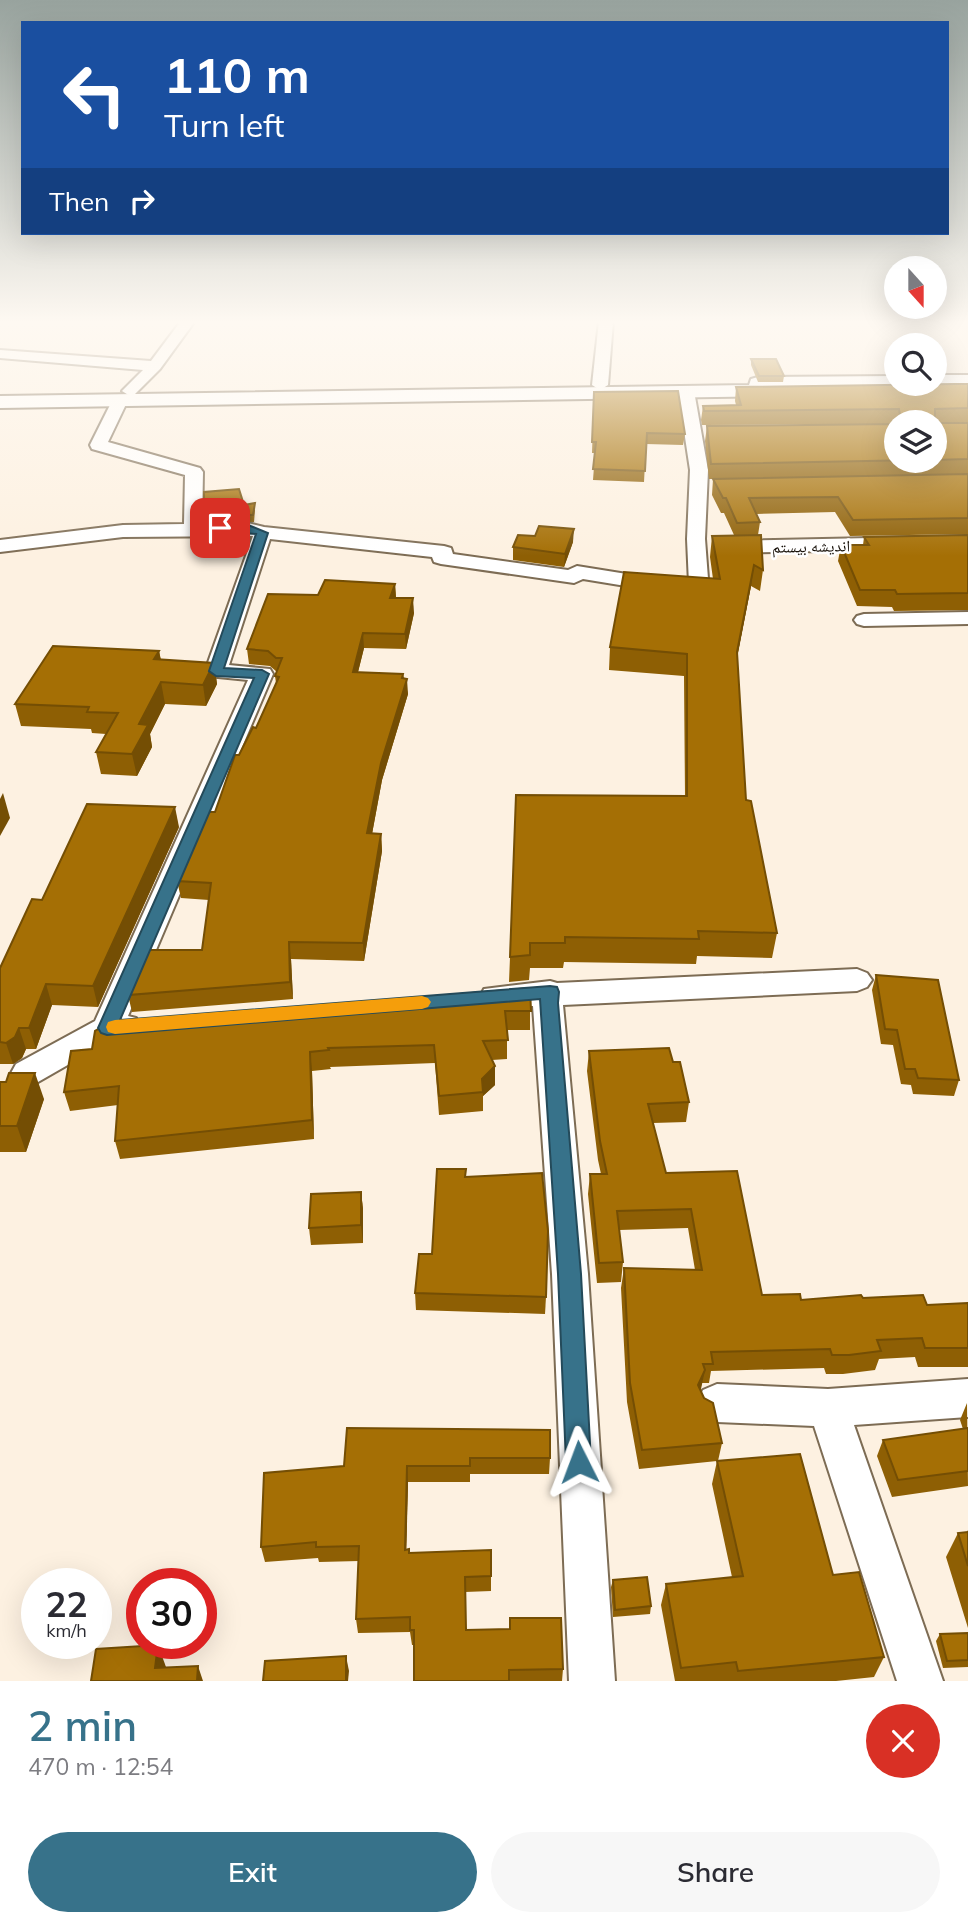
<!DOCTYPE html>
<html lang="en">
<head>
<meta charset="utf-8">
<style>
	:root { --surface:#fff; --page:#f7f7f7; --text:#2b2b33; --muted:#7c7c81; --accent:#37728a }
	body { margin:0; font-family:Mulish,"Noto Naskh Arabic",sans-serif; background:var(--page); color:var(--text); height:100vh; display:flex; flex-direction:column; font-size:26px; white-space:nowrap }
	* { box-sizing:border-box; margin:0 }
	p { font-size:23px; color:var(--muted) }
	.icon { flex:none; width:38px; height:38px; fill:none; stroke:currentColor; stroke-width:2; stroke-linecap:round; stroke-linejoin:round }
	.map { position:relative; height:1681px; overflow:hidden }
	.details { display:flex; flex-direction:column; background:var(--surface); flex:1 }
	.details>* { flex:none }
	.hud { position:absolute; left:21px; top:21px; width:928px; height:214px; border-radius:0px; box-shadow:0 7px 28px #0002; background:#1a4fa0; color:#fff; overflow:hidden }
	.needle { width:46px; rotate:159deg }
	.tools { position:absolute; left:884px; top:256px; display:grid; gap:14px }
	.tools a { display:grid; place-items:center; width:63px; height:63px; border-radius:50%; background:var(--surface); box-shadow:0 7px 28px #0002; font-size:35px }
	.speed { position:absolute; left:21px; top:1568px; display:flex; gap:14px; font-size:35px; font-weight:700; text-align:center }
	.speed>* { display:grid; place-content:center; width:91px; height:91px; border-radius:50%; background:var(--surface); box-shadow:0 7px 28px #0002; line-height:1 }
	.speed small { font-size:18px; font-weight:400 }
	.speed .limit { border:10px solid #d22; background:#fff; color:#111 }
	.pin { position:absolute; display:grid; place-items:center; width:60px; height:60px; color:#fff; margin:-30px; border-radius:14px; box-shadow:0 4px 10px #0006 }
	.me { position:absolute; width:77px; margin:-38px; rotate:357deg; stroke-linejoin:round; filter:drop-shadow(0 0 5px #0008) }
	.turn { display:flex; align-items:center; gap:24px; height:147px; padding:0 28px; font-size:32px }
	.turn .icon { width:91px; height:91px; stroke-width:2.5 }
	.turn b { display:block; font-size:49px; line-height:60px }
	.then { display:flex; align-items:center; height:66px; padding:0 28px; background:#0003; gap:14px; font-size:26px }
	.round { display:grid; place-items:center; flex:none; width:74px; height:74px; border-radius:37px; background:var(--page) }
	.head { display:flex; align-items:center; justify-content:space-between; height:119px; padding:0 28px }
	h1 { font-size:42px; font-weight:600; line-height:52px; color:var(--accent) }
	.cta { display:flex; gap:14px; margin-top:auto; padding:14px 28px }
	.cta a { flex:1; height:80px; border-radius:42px; background:var(--accent); color:#fff; font-size:28px; font-weight:600; line-height:80px; text-align:center }
	.cta a+a { background:var(--page); color:var(--text) }
	.map>svg:first-child { display:block }
</style>
</head>
<body>
<div class="map">
<svg width="968" height="1681" viewBox="0 0 968 1681">
	<rect width="100%" height="100%" fill="#fdf1e1"/>
	<g fill="none" stroke-linecap="round" stroke-linejoin="round">
		<defs>
			<g id="minor">
				<polygon points="181,321 195,321 160,369 135,394 130,396 122,391 143,370 0,358 0,350 151,361"/>
				<polygon points="599,321 613,321 608,385 600,390 592,385"/>
				<polygon points="686,386 694,391 708,470 705,539 709,592 706,596 699,598 583,579 574,583 441,564 434,562 432,557 270,539 229,665 270,669 273,674 128,1016 136,1018 140,1026 136,1034 113,1039 38,1082 27,1085 16,1082 11,1073 16,1064 95,1021 248,680 208,676 205,671 253,536 123,537 0,552 0,540 123,525 184,524 185,475 92,449 90,445 114,397 120,395 128,400 108,442 200,468 203,472 202,524 248,523 264,527 444,546 451,548 453,554 568,570 577,566 689,584 687,539 690,470 678,391"/>
				<polygon points="968,536 968,548 728,553 718,547 728,541"/>
				<polygon points="968,612 968,624 864,626 857,624 854,620 857,616 864,614"/>
				<polygon points="857,969 867,973 872,980 867,987 857,991 563,1005 588,1274 615,1681 569,1681 552,1274 533,1006 495,1008 484,1005 480,997 484,989 550,981 557,983"/>
				<polygon points="968,1379 968,1417 854,1425 943,1681 897,1681 814,1426 717,1422 703,1416 697,1403 703,1390 717,1384 828,1389"/>
			</g>
			<g id="major">
				<polygon points="934,375 968,375 968,387 927,385 926,383 934,383"/>
				<polygon points="896,376 896,383 905,383 903,386 790,389 788,394 781,396 0,408 0,396 749,385 751,379 758,377"/>
			</g>
		</defs>
		<use href="#minor" stroke="#7d6c54" stroke-width="4"/>
		<use href="#major" stroke="#7d6c54" stroke-width="4"/>
		<use href="#minor" fill="#fff" fill-rule="evenodd"/>
		<use href="#major" fill="#fff" fill-rule="evenodd"/>
	</g>
	<g fill="#8e5f04">
		<polygon points="751,359 784,376 783,382 758,382 751,365"/>
		<polygon points="968,384 968,422 937,423 968,423 968,534 850,536 835,512 756,514 760,522 758,535 763,570 760,591 751,586 737,657 746,800 777,933 772,958 697,956 696,964 564,962 563,968 530,968 529,980 509,982 510,957 685,796 684,676 609,670 610,647 713,579 710,557 712,536 734,535 724,513 721,513 712,495 713,479 709,479 705,441 707,426 896,424 934,422 896,422 896,424 702,425 701,420 703,406 736,405 735,401 736,387"/>
		<polygon points="594,392 685,434 683,445 646,444 644,482 593,480 595,453 592,453"/>
		<polygon points="244,505 255,510 254,522 205,521 204,514"/>
		<polygon points="248,531 249,539 245,551 213,552 208,539 207,532"/>
		<polygon points="968,535 968,610 894,611 892,607 857,606 838,561 841,545 863,545 864,537"/>
		<polygon points="535,536 573,542 564,567 513,560 513,547"/>
		<polygon points="395,584 396,598 414,613 406,649 364,648 358,672 403,674 408,694 382,780 372,834 381,834 382,851 364,961 291,959 293,999 132,1012 128,995 202,950 209,900 181,898 177,881 215,812 239,755 256,728 276,683 275,676 277,672 270,666 249,664 247,649 318,595"/>
		<polygon points="159,651 161,660 214,663 217,684 206,706 165,704 150,734 152,747 137,776 101,774 96,752 106,734 92,733 91,729 21,726 15,704"/>
		<polygon points="179,827 98,1007 52,1005 36,1049 26,1049 22,1058 13,1064 0,1064 0,968 42,900"/>
		<polygon points="876,975 959,1080 954,1096 913,1094 911,1085 901,1084 893,1045 881,1044 872,990"/>
		<polygon points="530,988 530,1030 507,1030 507,1059 492,1060 495,1066 495,1085 483,1096 483,1111 439,1115 435,1063 330,1067 331,1069 312,1071 314,1139 120,1159 115,1141 118,1105 70,1111 64,1092 92,1049"/>
		<polygon points="589,1051 673,1062 689,1102 686,1122 653,1123 666,1173 762,1295 801,1300 863,1298 927,1305 968,1303 968,1367 918,1367 915,1357 879,1359 875,1370 843,1374 826,1374 824,1368 711,1371 709,1383 702,1383 700,1390 722,1443 718,1461 833,1575 884,1657 874,1677 836,1681 675,1681 661,1605 666,1584 732,1577 712,1484 717,1461 639,1469 627,1402 621,1288 624,1268 695,1270 688,1228 619,1230 623,1262 621,1282 597,1283 588,1194 590,1174 601,1174 598,1160 587,1071"/>
		<polygon points="0,1082 44,1099 26,1152 0,1152"/>
		<polygon points="466,1177 546,1297 545,1314 416,1310 415,1293"/>
		<polygon points="361,1192 363,1209 363,1243 311,1245 309,1228"/>
		<polygon points="967,1403 968,1486 892,1497 877,1456 883,1440 963,1429 960,1420"/>
		<polygon points="347,1428 550,1458 549,1474 470,1474 470,1482 408,1482 406,1550 409,1553 491,1550 491,1591 465,1592 466,1630 563,1669 562,1681 414,1681 414,1645 412,1645 410,1632 358,1633 356,1619 359,1561 319,1562 318,1558 265,1562 261,1547 344,1466"/>
		<polygon points="968,1530 968,1628 946,1557 958,1533 967,1532"/>
		<polygon points="613,1580 651,1606 650,1614 613,1617 611,1587"/>
		<polygon points="968,1633 968,1667 943,1668 936,1641 940,1634"/>
	</g>
	<g fill="#744e04">
		<polygon points="574,529 573,542 564,567 565,554"/>
		<polygon points="248,531 249,539 245,551 244,544"/>
		<polygon points="754,565 751,586 734,674 737,652"/>
		<polygon points="395,584 396,599 390,598"/>
		<polygon points="413,598 414,613 406,649 405,634"/>
		<polygon points="363,633 364,648 354,688 353,672"/>
		<polygon points="159,651 163,672 154,659"/>
		<polygon points="214,663 217,684 206,706 203,685"/>
		<polygon points="403,674 403,690 407,679 408,694 382,780 369,850 367,833 381,763"/>
		<polygon points="161,682 165,704 150,734 152,747 137,776 132,754 139,724"/>
		<polygon points="3,793 10,818 0,836 0,799"/>
		<polygon points="175,807 179,827 98,1007 93,986"/>
		<polygon points="381,834 382,851 364,961 363,943"/>
		<polygon points="289,942 291,959 293,999 290,982"/>
		<polygon points="46,984 52,1005 36,1049 29,1028"/>
		<polygon points="19,1028 26,1049 22,1058 13,1064 6,1043"/>
		<polygon points="310,1052 312,1071 314,1139 312,1120"/>
		<polygon points="495,1066 495,1085 483,1096 482,1079"/>
		<polygon points="35,1073 44,1099 26,1152 17,1126"/>
		<polygon points="361,1192 363,1209 363,1243 361,1225"/>
		<polygon points="705,1370 701,1389 695,1404 698,1385"/>
		<polygon points="407,1466 408,1482 406,1565 405,1550"/>
		<polygon points="158,1645 166,1667 155,1668"/>
		<polygon points="346,1656 349,1671 348,1681 346,1681"/>
		<polygon points="198,1666 203,1681 197,1681"/>
	</g>
	<g fill="#a56f05" stroke="#744e04" stroke-width="2">
		<polygon points="751,359 776,359 784,376 759,376"/>
		<polygon points="955,384 968,384 968,408 935,409 935,420 937,423 968,423 968,459 934,460 934,422 901,422 899,409 704,411 703,406 741,405 736,387"/>
		<polygon points="678,391 685,434 647,433 645,471 593,469 596,442 592,442 594,392"/>
		<polygon points="896,424 896,460 919,460 711,464 707,426"/>
		<polygon points="968,474 968,518 853,520 838,497 749,498 760,522 737,523 726,498 723,498 713,479"/>
		<polygon points="239,489 244,505 255,503 253,515 204,514 204,492"/>
		<polygon points="539,526 574,529 565,554 513,547 518,535 535,536"/>
		<polygon points="248,531 244,544 212,545 207,532"/>
		<polygon points="761,535 763,570 754,565 737,652 746,800 751,801 777,933 698,931 699,939 565,937 565,943 530,943 530,955 510,957 516,795 687,796 687,654 610,647 624,572 720,579 712,536"/>
		<polygon points="968,535 968,593 897,594 895,590 860,590 841,545 869,545 864,537"/>
		<polygon points="325,580 395,584 390,598 413,598 405,634 363,633 353,672 403,674 402,678 407,679 381,763 367,833 381,834 363,943 289,942 290,982 128,995 147,950 202,950 211,883 177,881 208,812 215,812 235,755 239,755 253,727 256,728 279,677 275,676 282,658 276,658 268,651 247,649 268,594 318,595"/>
		<polygon points="53,646 159,651 154,659 214,663 203,685 161,682 139,724 148,725 132,754 96,752 118,713 87,712 89,707 15,704"/>
		<polygon points="87,804 175,807 93,986 46,984 29,1028 19,1028 15,1037 6,1043 0,1042 0,968 32,899 42,900"/>
		<polygon points="876,975 938,980 959,1080 918,1078 915,1069 905,1069 897,1030 885,1029"/>
		<polygon points="530,988 531,1011 505,1011 508,1040 483,1041 495,1066 482,1079 483,1092 439,1096 434,1045 328,1048 329,1050 310,1052 312,1120 115,1141 119,1086 64,1092 71,1051 92,1049 95,1031 109,1023"/>
		<polygon points="669,1048 673,1062 680,1062 689,1102 648,1104 666,1173 737,1171 762,1295 800,1294 801,1300 861,1295 863,1298 923,1295 927,1305 968,1303 968,1348 925,1348 922,1338 877,1340 881,1351 849,1355 832,1355 830,1349 711,1352 713,1364 703,1364 705,1370 698,1385 704,1398 713,1403 722,1443 642,1450 630,1383 624,1268 702,1270 691,1209 617,1211 623,1262 599,1263 590,1174 607,1174 600,1141 589,1051"/>
		<polygon points="9,1073 35,1073 17,1126 0,1126 0,1082 6,1082"/>
		<polygon points="437,1169 466,1169 465,1177 542,1173 548,1231 546,1297 415,1293 419,1254 432,1254"/>
		<polygon points="361,1192 361,1225 309,1228 311,1194"/>
		<polygon points="347,1428 550,1430 550,1458 470,1458 470,1466 407,1466 405,1550 409,1549 409,1553 491,1550 491,1576 465,1577 466,1630 510,1629 510,1618 561,1618 563,1669 509,1670 509,1681 414,1681 414,1630 410,1630 410,1617 356,1619 359,1546 316,1547 316,1542 261,1547 264,1473 344,1466"/>
		<polygon points="968,1428 968,1471 898,1480 883,1440"/>
		<polygon points="800,1454 833,1575 859,1572 884,1657 738,1671 736,1662 681,1668 666,1584 743,1576 717,1461"/>
		<polygon points="968,1532 968,1566 958,1533"/>
		<polygon points="647,1577 651,1606 615,1610 613,1580"/>
		<polygon points="968,1633 968,1660 947,1661 940,1634"/>
		<polygon points="158,1645 155,1668 198,1666 197,1681 91,1681 96,1649"/>
		<polygon points="346,1656 346,1681 263,1681 265,1661"/>
	</g>
	<linearGradient id="sky" x2="0" y2="1"><stop stop-color="#98a39e"/><stop offset="0.58" stop-color="#fef9f2"/><stop offset="1" stop-color="#fef9f2" stop-opacity="0"/></linearGradient>
	<rect width="968" height="556" fill="url(#sky)"/>
	<polygon fill="#37728a" stroke="#244a5a" stroke-width="2" points="220,525 248,525 268,533 224,668 262,670 269,674 120,1020 550,986 557,987 559,992 558,1003 581,1274 591,1462 588,1471 579,1475 570,1471 566,1462 558,1274 540,999 107,1035 101,1033 98,1028 254,678 216,676 209,671 256,534 216,531 215,528"/>
	<polygon fill="#f59e0b" points="422,996 428,998 431,1002 428,1007 422,1009 115,1034 108,1032 106,1027 108,1022 115,1020"/>
	<g text-anchor="middle" stroke-width="5" stroke-linejoin="round" paint-order="stroke">
		<g font-size="16" fill="#150e06" stroke="#fff">
			<text transform="translate(811 546) rotate(-1)" y="6">اندیشه بیستم</text>
		</g>
	</g>
</svg>
<div class="tools">
<a><svg class="needle" viewBox="-14 -14 28 28"><path d="M0-13l5 13h-10z" fill="#e53935"/><path d="M0 13l5-13h-10z" fill="#7c7c81"/></svg></a>
<a><svg class="icon" aria-label="search" viewBox="0 0 24 24"><circle cx="10" cy="10" r="6"/><path d="M15 15l6 6"/></svg></a>
<a><svg class="icon" aria-label="layers" viewBox="0 0 24 24"><path d="M12 4l9 5-9 5-9-5zM3 14l9 5 9-5"/></svg></a>
</div>
<div class="speed"><div>22<small>km/h</small></div><div class="limit">30</div></div>
<div class="pin" style="left:220px;top:528px;background:#d93025"><svg class="icon" aria-label="arrive" viewBox="0 0 24 24"><path d="M6 21V4h12l-3 4 3 4H6"/></svg></div>
<svg class="me" style="left:579px;top:1462px" viewBox="-20 -20 40 40"><path d="M0-17L14 15 0 8-14 15z" fill="#37728a" stroke="#fff" stroke-width="4"/></svg>
<div class="hud">
<div class="turn"><svg class="icon" aria-label="left" viewBox="0 0 24 24"><path d="M17 20v-9H6M10 6l-5 5 5 5"/></svg><div><b>110 m</b>Turn left</div></div>
<div class="then">Then<svg class="icon" aria-label="right" viewBox="0 0 24 24"><path d="M7 20v-9h11M14 6l5 5-5 5"/></svg></div>
</div>
</div>
<section class="details">
<div class="head"><div><h1>2 min</h1><p>470 m · 12:54</p></div><a class="round" style="background:#d93025;color:#fff"><svg class="icon" aria-label="close" viewBox="0 0 24 24"><path d="M6 6l12 12M18 6L6 18"/></svg></a></div>
<div class="cta"><a>Exit</a><a>Share</a></div>
</section>
</body>
</html>
